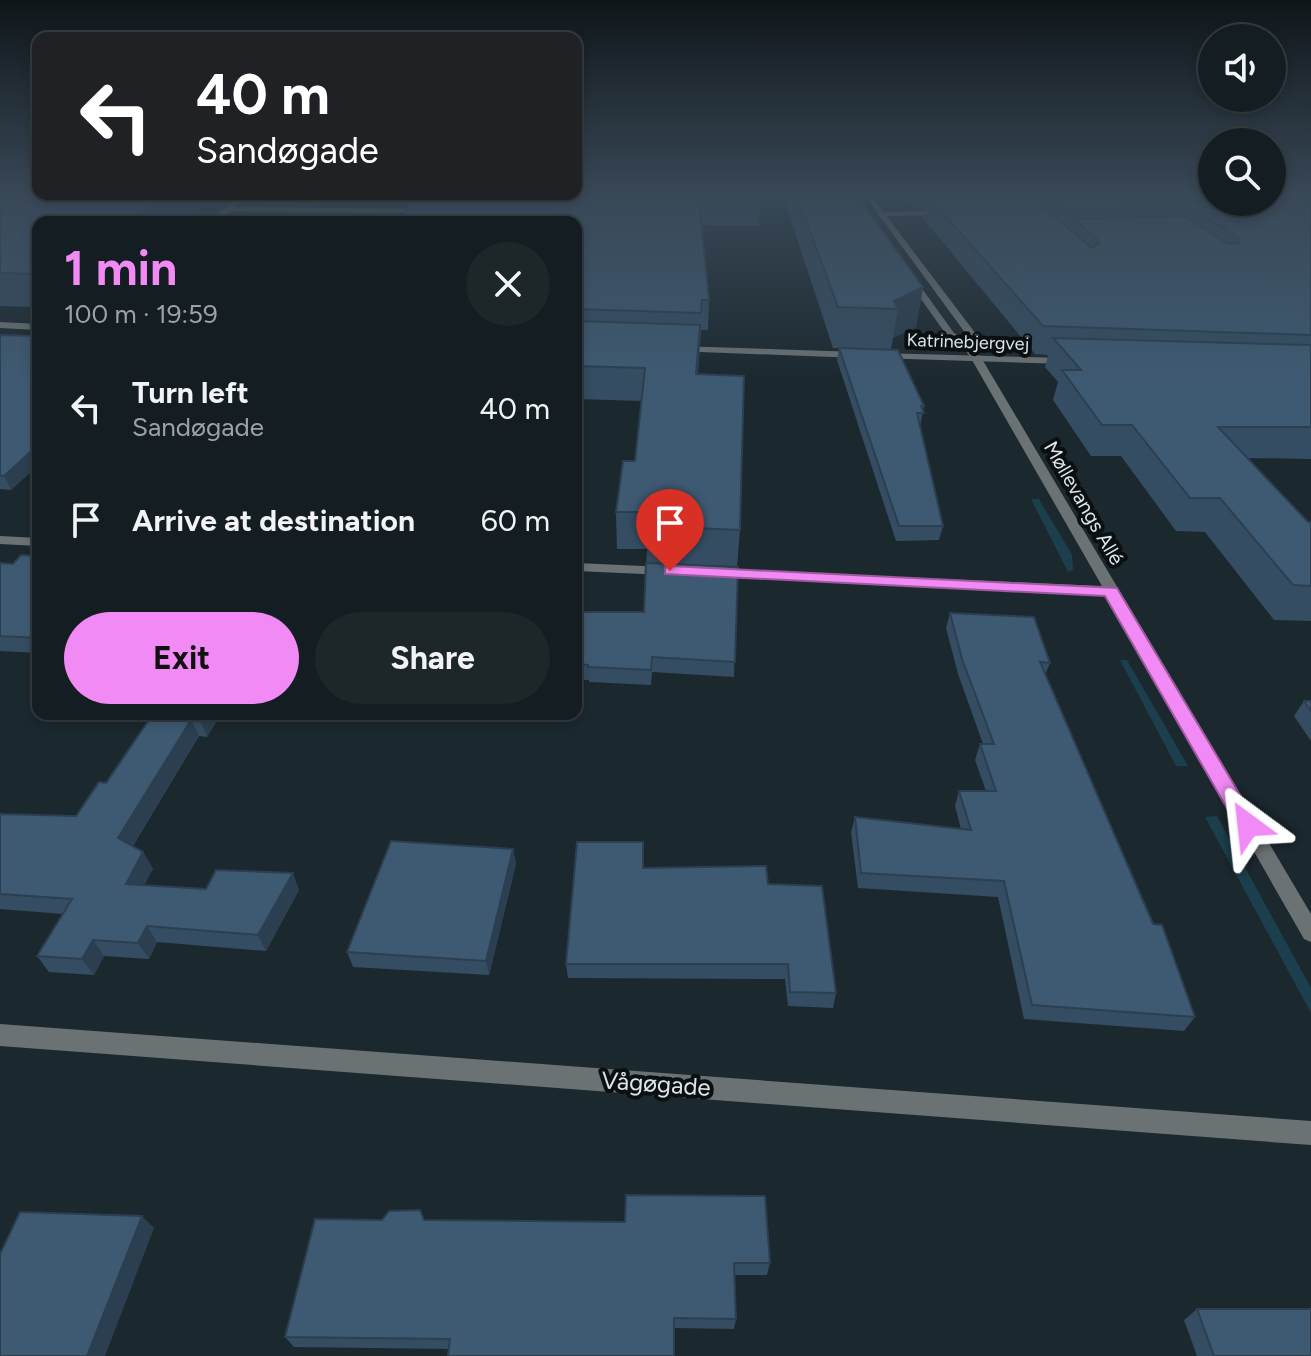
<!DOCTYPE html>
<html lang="en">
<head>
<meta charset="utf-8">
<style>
	:root { --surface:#141e22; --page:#1d272a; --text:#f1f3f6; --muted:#9da2a5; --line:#333c40; --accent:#f18af4 }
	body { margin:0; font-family:Figtree,sans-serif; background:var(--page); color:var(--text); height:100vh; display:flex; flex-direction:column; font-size:30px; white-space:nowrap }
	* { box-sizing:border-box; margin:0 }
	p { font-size:26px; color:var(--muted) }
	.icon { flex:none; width:44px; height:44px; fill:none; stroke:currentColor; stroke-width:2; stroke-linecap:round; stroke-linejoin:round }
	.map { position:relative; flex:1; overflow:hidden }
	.side { position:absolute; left:32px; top:216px; width:550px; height:504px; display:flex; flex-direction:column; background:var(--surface); border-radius:16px; box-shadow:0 4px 12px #0003,0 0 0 2px var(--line) }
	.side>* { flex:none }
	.top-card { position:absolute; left:32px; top:32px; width:550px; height:168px; border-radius:16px; box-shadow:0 4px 12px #0003,0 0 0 2px var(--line); background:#202124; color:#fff; overflow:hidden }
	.tools { position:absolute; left:1198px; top:24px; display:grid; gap:16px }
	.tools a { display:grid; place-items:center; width:88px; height:88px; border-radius:50%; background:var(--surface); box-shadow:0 4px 12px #0003,0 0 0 2px var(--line); font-size:40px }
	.pin { position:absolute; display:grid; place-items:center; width:68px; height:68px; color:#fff; margin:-82px -34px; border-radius:50% 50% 50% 0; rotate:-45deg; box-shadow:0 0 8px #0007 }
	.pin .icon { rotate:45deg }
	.me { position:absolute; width:88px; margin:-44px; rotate:330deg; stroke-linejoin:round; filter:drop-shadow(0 0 6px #0008) }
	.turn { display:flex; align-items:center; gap:28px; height:168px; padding:0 32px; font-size:36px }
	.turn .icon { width:104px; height:104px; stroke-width:2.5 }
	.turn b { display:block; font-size:56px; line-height:68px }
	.round { display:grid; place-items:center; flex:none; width:84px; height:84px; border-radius:42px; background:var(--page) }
	.summary { display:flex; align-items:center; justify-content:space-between; height:136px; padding:0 32px }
	h1 { font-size:48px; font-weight:700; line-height:60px; color:var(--accent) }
	.cta { display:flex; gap:16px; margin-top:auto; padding:16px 32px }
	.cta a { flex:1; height:92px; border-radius:48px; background:var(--accent); color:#111; font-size:32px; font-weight:700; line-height:92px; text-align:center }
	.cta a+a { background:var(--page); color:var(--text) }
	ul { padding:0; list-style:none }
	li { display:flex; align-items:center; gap:24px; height:112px; padding:0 32px }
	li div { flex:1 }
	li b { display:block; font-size:30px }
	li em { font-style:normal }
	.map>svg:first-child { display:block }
</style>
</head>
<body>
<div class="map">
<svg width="1311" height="1356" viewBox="0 0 1311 1356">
	<rect width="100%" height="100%" fill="#1b282e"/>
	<g fill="#1c3f4d">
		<polygon points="1031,499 1039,499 1072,555 1073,570 1068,572"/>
		<polygon points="1120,660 1127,660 1188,766 1176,766"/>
		<polygon points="1217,816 1311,988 1311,1013 1205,817"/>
	</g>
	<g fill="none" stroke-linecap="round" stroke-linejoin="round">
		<g fill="#6b7273" fill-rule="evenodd">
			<polygon points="228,207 426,209 430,211 426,213 225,211"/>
			<polygon points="943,211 946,215 881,216 877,214 881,212"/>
		</g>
		<g fill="#6b7273" fill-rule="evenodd">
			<polygon points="863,193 869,193 976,334 970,343 982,359 1311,914 1311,942 1304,939 1107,595 717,577 710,573 717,569 1102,586 972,360 962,345 948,337 906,278 907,276 913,276 954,333 963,338 966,334"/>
			<polygon points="242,194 249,194 218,222 209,222"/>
			<polygon points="0,536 38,538 38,546 0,544"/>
			<polygon points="576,563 666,567 673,571 666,575 576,571"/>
			<polygon points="0,1024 1311,1121 1311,1145 0,1046"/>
		</g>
		<g fill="#6b7273" fill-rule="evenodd">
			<polygon points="0,322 38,324 38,330 0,328"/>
			<polygon points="678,346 858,352 863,355 858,358 675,351 675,347"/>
			<polygon points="881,353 1066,358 1071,361 1066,364 877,358 877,354"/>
		</g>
	</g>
	<g fill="#354d62">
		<polygon points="0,193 38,194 238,194 222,207 199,206 38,222 38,307 0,306"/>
		<polygon points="782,193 855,193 923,287 916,327 893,338 891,349 924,406 920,426 943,526 939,540 896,541 837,360 839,348 833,348"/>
		<polygon points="902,193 1311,193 1311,459 1248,458 1308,522 1311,522 1311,621 1274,620 1205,532 1176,531 1121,456 1091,456 1053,400 1058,382 1045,367 1048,355 1035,354 923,218 925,208 915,209"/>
		<polygon points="239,194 329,194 319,205 242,204"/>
		<polygon points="417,194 576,194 761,200 759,226 701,225 709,300 708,330 701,330 698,374 740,530 737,567 734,677 652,672 651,685 589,682 589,680 576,680 576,612 644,612 647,549 617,549 616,512 635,461 642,401 576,399 576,222"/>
		<polygon points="0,335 38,336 38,465 11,490 0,489"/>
		<polygon points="38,556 38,653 0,651 0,563 13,564"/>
		<polygon points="950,613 1050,663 1045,675 1195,1017 1184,1031 1024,1019 998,897 858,888 851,832 855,817 961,829 955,806 959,791 986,791 975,760 980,744 983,744 958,674 946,628"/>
		<polygon points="1304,701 1311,701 1311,741 1294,716"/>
		<polygon points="153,714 221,714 207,737 199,736 133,846 143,852 153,869 144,885 206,889 299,890 266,951 157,942 149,959 104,956 94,975 49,972 37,956 63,914 0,909 0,814 76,816 106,783"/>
		<polygon points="513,849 516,864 489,975 353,967 347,952"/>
		<polygon points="643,868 768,884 836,993 833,1008 788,1006 785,979 568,978 566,964"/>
		<polygon points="424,1220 770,1263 767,1275 734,1275 736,1319 734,1329 674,1328 449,1349 294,1347 285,1337"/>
		<polygon points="1197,1309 1311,1356 1197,1356 1184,1320"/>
	</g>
	<g fill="#2b3f50">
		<polygon points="168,194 195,194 199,206 179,222 129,222"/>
		<polygon points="218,194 238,194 222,207"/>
		<polygon points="317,194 329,194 319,205"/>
		<polygon points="923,287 916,327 893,338 898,309 894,301"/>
		<polygon points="700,325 699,356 695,407 696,374"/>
		<polygon points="38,445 38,465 11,490 4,476"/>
		<polygon points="204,714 221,714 207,737 200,720"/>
		<polygon points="191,720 199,736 128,854 118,838"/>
		<polygon points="513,849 516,864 489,975 486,961"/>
		<polygon points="143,852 153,869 136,900 126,884"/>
		<polygon points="293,873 299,890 266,951 258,935"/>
		<polygon points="147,926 157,942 149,959 138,943"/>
		<polygon points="93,940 104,956 94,975 82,959"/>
		<polygon points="142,1216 154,1228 105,1356 87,1356"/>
	</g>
	<g fill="#3e5a72" stroke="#2b3f50" stroke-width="2">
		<polygon points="0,193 94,194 98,196 109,196 109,194 168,194 129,222 38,222 38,274 0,273"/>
		<polygon points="576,193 761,193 761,200 699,200 709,300 702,300 701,313 576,309 576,222 397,222 417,194 519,194 520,199 531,198 532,194 576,194"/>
		<polygon points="796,193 855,193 923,287 894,301 898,309 838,307"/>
		<polygon points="1044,193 1212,193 1212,202 1272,202 1272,193 1303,193 1311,194 1311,335 1043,326 927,195 1028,194 1092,248 1099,243 1098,240 1074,219 1185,216 1228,244 1238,243 1238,237 1188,206 1064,209"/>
		<polygon points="576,321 700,325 696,374 744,376 740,530 647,526 647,512 616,512 623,461 635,461 645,368 576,366"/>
		<polygon points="0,335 38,336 38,445 4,476 0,476"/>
		<polygon points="1053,338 1311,345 1311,427 1218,427 1308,522 1311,522 1311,586 1293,585 1220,498 1190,498 1132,425 1102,425 1062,370 1081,370"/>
		<polygon points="839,348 898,350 924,406 921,406 924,413 917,413 943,526 899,526"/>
		<polygon points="21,555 38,556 38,638 0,636 0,563 13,564"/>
		<polygon points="646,563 738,567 735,662 652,657 651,670 588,667 588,665 576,664 576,612 644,612"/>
		<polygon points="950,613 1034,617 1050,663 1040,662 1153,924 1162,925 1195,1017 1032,1005 1004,881 861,873 855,817 971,830 959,791 996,791 980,744 994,744 962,659"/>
		<polygon points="1304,701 1311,701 1311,711"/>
		<polygon points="153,714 204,714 200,720 191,720 118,838 143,852 126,884 206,889 216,870 293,873 258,935 147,926 138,943 93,940 82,959 37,956 72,899 0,894 0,814 76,816 99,782 106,783"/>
		<polygon points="391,841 513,849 486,961 347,952"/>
		<polygon points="577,842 643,842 643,868 766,866 768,884 822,886 836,993 790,992 788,964 566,964"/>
		<polygon points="626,1195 765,1196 770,1263 734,1263 736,1319 674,1318 674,1356 448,1356 450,1339 285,1337 315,1219 382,1220 389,1211 420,1210 424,1220 625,1222"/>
		<polygon points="20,1212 142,1216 87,1356 0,1356 0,1254"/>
		<polygon points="1197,1309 1311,1309 1311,1356 1214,1356"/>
	</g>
	<linearGradient id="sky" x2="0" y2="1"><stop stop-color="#0f1619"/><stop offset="0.51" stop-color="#394857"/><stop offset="1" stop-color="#394857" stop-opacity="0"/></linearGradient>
	<rect width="1311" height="382" fill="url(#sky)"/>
	<polygon fill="#f18af4" stroke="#9d5a9f" stroke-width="2" points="670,566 1117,588 1258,825 1255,831 1248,834 1240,831 1105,596 665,574 665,568"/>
	<g text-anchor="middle" stroke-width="8" stroke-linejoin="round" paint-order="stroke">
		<g font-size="18" fill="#dde5e9" stroke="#0a1012">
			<text transform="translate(968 342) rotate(2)" y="6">Katrinebjergvej</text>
		</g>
		<g font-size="20" fill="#dde5e9" stroke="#0a1012">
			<text transform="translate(1084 503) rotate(60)" y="7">Møllevangs Allé</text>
		</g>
		<g font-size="24" fill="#dde5e9" stroke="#0a1012">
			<text transform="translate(656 1084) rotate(4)" y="8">Vågøgade</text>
		</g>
	</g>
</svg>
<div class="tools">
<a><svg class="icon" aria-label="sound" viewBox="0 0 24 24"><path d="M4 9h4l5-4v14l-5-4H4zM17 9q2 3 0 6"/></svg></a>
<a><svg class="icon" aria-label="search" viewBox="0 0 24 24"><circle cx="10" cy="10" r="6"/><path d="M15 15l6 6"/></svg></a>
</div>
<div class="pin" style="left:670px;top:571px;background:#d93025"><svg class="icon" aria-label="arrive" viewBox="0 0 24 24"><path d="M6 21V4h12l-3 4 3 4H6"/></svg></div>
<svg class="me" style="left:1248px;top:825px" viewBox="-20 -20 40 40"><path d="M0-17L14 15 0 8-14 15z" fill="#f18af4" stroke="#fff" stroke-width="4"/></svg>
<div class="top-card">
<div class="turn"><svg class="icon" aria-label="left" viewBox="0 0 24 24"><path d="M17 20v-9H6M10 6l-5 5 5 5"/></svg><div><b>40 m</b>Sandøgade</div></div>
</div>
<section class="side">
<div class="summary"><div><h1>1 min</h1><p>100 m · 19:59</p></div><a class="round"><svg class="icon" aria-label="close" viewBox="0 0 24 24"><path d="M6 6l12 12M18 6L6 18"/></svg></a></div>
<ul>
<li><svg class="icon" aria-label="left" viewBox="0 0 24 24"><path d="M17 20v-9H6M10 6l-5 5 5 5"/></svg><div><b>Turn left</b><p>Sandøgade</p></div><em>40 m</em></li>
<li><svg class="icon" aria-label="arrive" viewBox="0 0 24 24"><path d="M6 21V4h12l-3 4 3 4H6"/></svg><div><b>Arrive at destination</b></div><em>60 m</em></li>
</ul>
<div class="cta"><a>Exit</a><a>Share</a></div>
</section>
</div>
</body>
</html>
